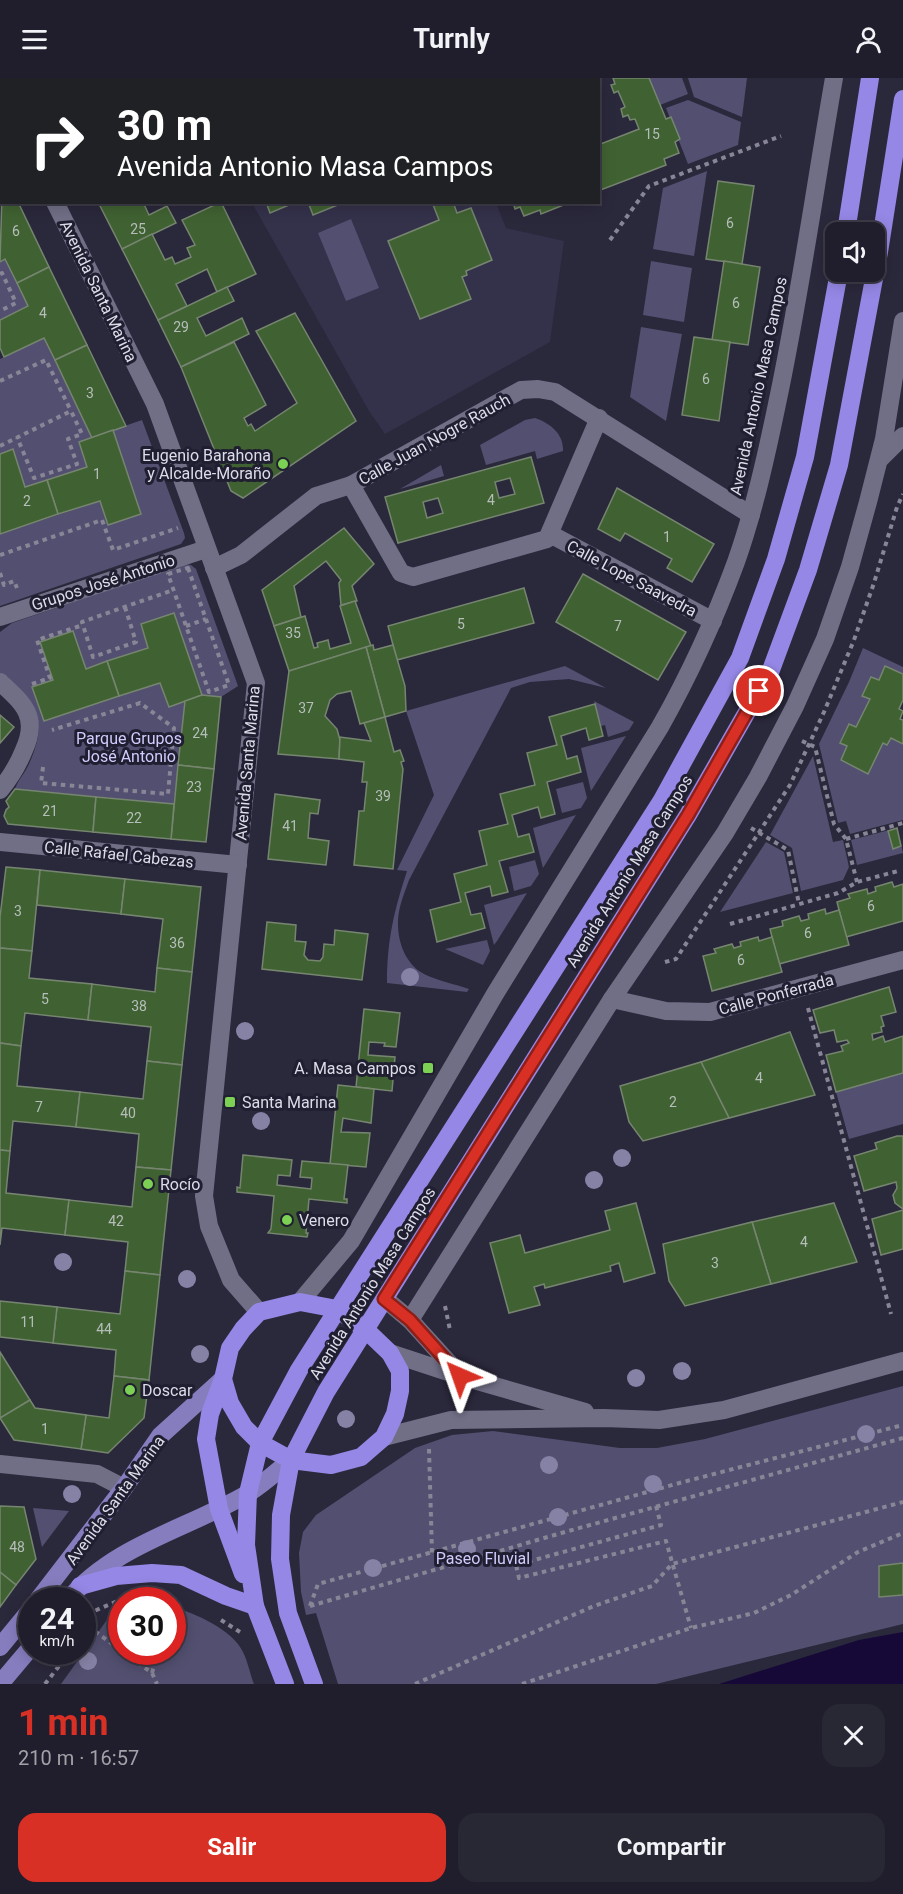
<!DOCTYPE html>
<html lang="es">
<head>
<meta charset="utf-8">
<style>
	:root { --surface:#201e2c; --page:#282734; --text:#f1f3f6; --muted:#a2a2a9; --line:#3d3c48; --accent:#d93025 }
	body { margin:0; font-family:Roboto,sans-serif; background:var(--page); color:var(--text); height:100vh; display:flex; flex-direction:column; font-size:22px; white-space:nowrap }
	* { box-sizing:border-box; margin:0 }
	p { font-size:20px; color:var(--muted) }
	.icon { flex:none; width:33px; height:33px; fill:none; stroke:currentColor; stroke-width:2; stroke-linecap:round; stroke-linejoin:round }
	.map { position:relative; height:1606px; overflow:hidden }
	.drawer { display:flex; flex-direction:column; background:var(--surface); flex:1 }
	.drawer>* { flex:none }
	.hud { position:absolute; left:0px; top:0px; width:600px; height:126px; box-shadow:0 3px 15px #0003,0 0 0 2px var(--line); background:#202124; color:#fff; overflow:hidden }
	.tools { position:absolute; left:825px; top:144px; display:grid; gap:12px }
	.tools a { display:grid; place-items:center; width:60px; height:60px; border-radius:12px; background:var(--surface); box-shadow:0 3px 15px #0003,0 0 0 2px var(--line); font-size:30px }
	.speed { position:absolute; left:18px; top:1509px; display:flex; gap:12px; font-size:30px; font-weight:700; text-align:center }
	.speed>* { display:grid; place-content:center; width:78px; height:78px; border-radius:50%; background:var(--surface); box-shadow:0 3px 15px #0003,0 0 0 2px var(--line); line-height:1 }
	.speed small { font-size:15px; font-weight:400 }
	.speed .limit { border:9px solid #d22; background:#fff; color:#111 }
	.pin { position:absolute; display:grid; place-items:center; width:51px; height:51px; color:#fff; margin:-26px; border:3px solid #fff; border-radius:50%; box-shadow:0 2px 6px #0007 }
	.me { position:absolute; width:66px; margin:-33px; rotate:317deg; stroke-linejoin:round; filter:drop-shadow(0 0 4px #0008) }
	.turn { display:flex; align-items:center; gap:21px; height:126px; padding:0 18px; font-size:27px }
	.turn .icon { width:78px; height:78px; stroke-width:2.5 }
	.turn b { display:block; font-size:42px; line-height:51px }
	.round { display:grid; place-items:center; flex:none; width:63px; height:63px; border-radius:18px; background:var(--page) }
	.headline { display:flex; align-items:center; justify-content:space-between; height:102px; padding:0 18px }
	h1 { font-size:36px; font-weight:700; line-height:45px; color:var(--accent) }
	.cta { display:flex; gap:12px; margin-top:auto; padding:12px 18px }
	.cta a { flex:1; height:69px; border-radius:18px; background:var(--accent); color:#fff; font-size:24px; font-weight:700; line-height:69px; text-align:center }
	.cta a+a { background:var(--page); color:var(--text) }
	header { display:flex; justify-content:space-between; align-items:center; height:78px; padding:0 18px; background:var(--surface); font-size:27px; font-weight:700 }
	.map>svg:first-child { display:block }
</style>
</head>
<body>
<header><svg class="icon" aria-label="menu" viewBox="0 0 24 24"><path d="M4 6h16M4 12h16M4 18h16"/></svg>Turnly<svg class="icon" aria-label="person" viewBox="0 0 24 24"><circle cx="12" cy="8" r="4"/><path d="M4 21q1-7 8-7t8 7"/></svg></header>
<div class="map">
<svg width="903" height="1606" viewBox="0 0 903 1606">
	<rect width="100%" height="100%" fill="#2a283b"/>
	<g fill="#34314b">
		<polygon points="182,0 446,0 447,1 183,2"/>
		<polygon points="252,125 496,125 506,150 564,163 550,264 385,356 369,333"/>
	</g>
	<g fill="#524f70">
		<polygon points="649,0 682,0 688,16 660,27"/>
		<polygon points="688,0 747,0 742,39 694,19"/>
		<polygon points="688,22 741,44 738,67 688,86 666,30"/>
		<polygon points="707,93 694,178 653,171 663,110"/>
		<polygon points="351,141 379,210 346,223 318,155"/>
		<polygon points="5,181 28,228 0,242 0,184"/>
		<polygon points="651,183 692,190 684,244 643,237"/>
		<polygon points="641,249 682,256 666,343 630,319"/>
		<polygon points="44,260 92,360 79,364 87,389 25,409 13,372 0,376 0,281"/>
		<path d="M535 340C550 345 564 356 563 373L537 381 535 373 486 387 480 367 525 342Z"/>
		<polygon points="142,342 184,455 185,460 181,466 0,528 0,456 100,423 108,446 113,352"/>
		<polygon points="441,387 444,398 400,411"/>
		<path d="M185 486 191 487 196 491 238 608 221 619 202 617 174 535 141 546 148 570 86 591 73 553 40 564 53 602 32 609 44 643 160 605 169 629 185 623 174 726 15 711C18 702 25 695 29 686 50 639 35 625 0 595V554L12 545Z"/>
		<polygon points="863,570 903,589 903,596 885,588 879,602 871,599 862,617 870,621 856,649 849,646 840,664 847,668 841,682 868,695 883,665 887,667 891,660 903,666 903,742 850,756 846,743 838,745 819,666 849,604"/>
		<path d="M565 588 606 610 569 601 530 604 511 610 409 802C406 811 402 820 400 829 394 852 401 884 424 896 438 903 455 906 469 911L467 914 387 905C387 862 394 833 407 793L397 792 434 717 406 633Z"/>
		<polygon points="594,623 634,644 629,652 608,659 605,647 601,648"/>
		<polygon points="626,658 591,713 581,670"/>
		<polygon points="813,678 833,764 843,762 849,789 843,802 801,813 792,770 770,757"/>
		<polygon points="583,704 587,720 581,730 562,735 556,711"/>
		<polygon points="576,737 543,790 533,750"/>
		<polygon points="897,750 903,775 857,787 851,762"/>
		<polygon points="766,764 784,774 793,815 720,834"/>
		<polygon points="535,782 539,796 531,808 514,813 509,789"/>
		<polygon points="527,815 497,863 494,867 484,827"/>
		<polygon points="487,862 490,873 483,887 445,871"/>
		<polygon points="903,995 903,1046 849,1061 836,1014"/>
		<polygon points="903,1308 903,1546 656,1606 338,1606 316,1535 306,1537 301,1514 299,1475 303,1454 316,1437 415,1370 452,1357 493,1353 620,1370 657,1370 705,1361"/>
		<polygon points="33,1430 69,1433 42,1469"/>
		<path d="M173 1529C195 1535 233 1552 243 1574 248 1584 250 1596 254 1606H61L109 1539 121 1530 122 1574H172Z"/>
	</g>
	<polygon fill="#160938" points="903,1554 903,1606 719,1606 859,1562"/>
	<g fill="#406232" stroke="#768570" stroke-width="1.5" fill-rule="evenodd">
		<polygon points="35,0 83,0 80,2"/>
		<polygon points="98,0 125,0 126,2 99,2"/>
		<polygon points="381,0 418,0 419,2 382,2"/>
		<polygon points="483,0 585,0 479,2"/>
		<polygon points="613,0 649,0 666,41 671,39 680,61 675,64 679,75 664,81 666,87 598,113 598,67 639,51 635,41 630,42 628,37 623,39 621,31 625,29 618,13 614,15 611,7 615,6"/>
		<polygon points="0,87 2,90 0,116"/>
		<polygon points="718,103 754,108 742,186 706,181"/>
		<polygon points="2,115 2,124 18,124 49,189 17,205 5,181 0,184"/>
		<polygon points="98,124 143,124 149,137 167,128 176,145 122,171"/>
		<polygon points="221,124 256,196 217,214 207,191 176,206 187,228 158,242 122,171 152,156 165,182 172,179 175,186 191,179 187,170 195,167 182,142"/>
		<polygon points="266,124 296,124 270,135"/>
		<polygon points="308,124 345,124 313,137"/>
		<polygon points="432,124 453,124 457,135 471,130 492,182 466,193 467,197 462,199 471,221 420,241 388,163 439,142"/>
		<polygon points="513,124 571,124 541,136 540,132 524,138 520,129 515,131"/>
		<polygon points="724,183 760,189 748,267 712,262"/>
		<polygon points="49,189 87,267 55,282 44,260 4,279 0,270 0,242 28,228 17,205"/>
		<polygon points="227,209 234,223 197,240 206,258 242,240 249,256 181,289 158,242"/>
		<polygon points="295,235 356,343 243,420 231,413 181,289 234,264 266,327 244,340 248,348 251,346 255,353 297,325 256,253"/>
		<polygon points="694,259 730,264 719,343 682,337"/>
		<polygon points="87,267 126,348 92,360 55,282"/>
		<polygon points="113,352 141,436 108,447 100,423 58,436 47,402 87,389 79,364"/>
		<polygon points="13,371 25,409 47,402 58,436 0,456 0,376"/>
		<path d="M531 379 544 425 398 465 385 419ZM510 400 515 416 499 420 495 404ZM438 420 443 435 427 440 423 424Z"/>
		<polygon points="617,410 714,466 692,504 667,490 672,481 625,455 620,463 598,451"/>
		<polygon points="344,450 374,486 352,508 357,523 341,527 339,505 341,502 326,483 294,508 301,539 274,548 262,512"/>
		<polygon points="583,496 686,554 658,602 556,544"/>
		<polygon points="524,510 534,545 397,582 388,548"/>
		<polygon points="355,523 371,568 289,593 274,548 305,538 314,570 318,569 317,565 328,562 330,571 351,565 340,528"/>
		<polygon points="174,535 202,617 169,629 160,605 119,618 107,583 148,570 141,546"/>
		<polygon points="73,553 86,591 107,583 119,618 44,643 32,609 53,602 40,564"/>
		<polygon points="373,567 374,572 393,567 405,608 406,633 385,639 366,569"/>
		<polygon points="366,569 385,639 360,646 351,613 337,616 330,622 325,638 337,651 340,662 339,681 278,676 289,593"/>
		<polygon points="885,588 903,596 903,622 899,631 903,633 900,641 903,642 903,666 891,660 887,667 883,665 868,696 841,682 847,668 840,665 849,646 856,649 870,621 862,618 871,599 879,602"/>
		<polygon points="202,617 221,619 214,691 178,687 185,623"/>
		<polygon points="595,626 603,658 589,662 586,650 561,658 567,681 577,678 581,694 547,704 555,736 541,740 538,729 512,737 518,759 529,756 534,774 499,783 508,814 492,818 490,808 465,815 471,837 481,835 485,850 437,864 430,832 461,824 454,796 487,787 479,753 508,746 500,716 535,707 527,675 557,667 549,639"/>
		<polygon points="0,637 14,649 0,665"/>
		<polygon points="385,639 394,674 400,672 404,683 401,684 403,691 393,791 354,787 359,733 364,733 367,704 362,704 364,684 339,681 340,659 371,663 364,645"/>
		<polygon points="178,687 214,691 206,764 171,761"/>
		<polygon points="15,711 96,719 93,754 8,746 4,738 6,732 9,729 6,723"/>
		<polygon points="275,716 320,722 318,736 310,735 308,760 329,763 326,787 268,781"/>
		<polygon points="96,719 174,726 171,761 93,754"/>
		<polygon points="897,750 901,768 893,771 888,753"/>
		<polygon points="6,789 40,792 32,873 0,870 0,839"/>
		<polygon points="40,792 125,801 121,836 37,827"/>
		<polygon points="125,801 201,809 192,894 157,890 163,841 121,836"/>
		<polygon points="892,804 894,809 903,806 903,843 846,859 837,824 850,820 848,816 867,811 868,816 876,813 875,809"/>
		<polygon points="825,831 826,836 839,832 849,867 779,886 770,851 783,848 782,843 799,838 801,843 809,841 808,836"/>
		<polygon points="267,844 296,847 295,863 306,864 304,877 308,882 320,883 323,879 324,866 334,867 335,852 368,856 362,902 262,891"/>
		<polygon points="758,859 759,863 772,859 782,894 712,913 703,878 716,875 714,871 732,866 734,870 741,868 740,864"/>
		<polygon points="0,870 32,873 29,900 92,906 88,942 25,935 21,968 0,965"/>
		<polygon points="157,890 192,894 182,987 147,983 151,949 88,942 92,906 155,914"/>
		<polygon points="889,909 896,934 881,938 884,948 881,949 882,954 872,956 873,962 883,958 885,964 903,958 903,995 836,1014 826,977 843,973 841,968 849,965 847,962 837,964 834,952 820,955 813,932"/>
		<polygon points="364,931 400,935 396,969 384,968 385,965 369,964 368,977 395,979 392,1013 356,1009"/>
		<polygon points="790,954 815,1017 729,1040 701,984"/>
		<polygon points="0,965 21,968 17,1008 80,1014 76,1049 13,1043 10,1073 0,1072"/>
		<polygon points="147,983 182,987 171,1092 136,1089 139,1056 76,1049 80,1014 143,1021"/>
		<polygon points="701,984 729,1040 643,1063 629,1044 620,1008"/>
		<polygon points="338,1007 374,1011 371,1045 343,1040 341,1054 370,1055 366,1089 330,1086"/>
		<polygon points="897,1058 903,1058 903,1131 895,1125 893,1117 897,1110 896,1104 864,1113 854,1078 877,1071 875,1065"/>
		<polygon points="0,1072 10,1073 6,1115 69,1122 65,1157 2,1150 0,1167"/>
		<polygon points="243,1077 292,1082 290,1098 278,1097 277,1107 311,1111 312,1100 300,1099 302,1083 348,1087 344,1121 347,1121 347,1125 309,1121 306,1155 308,1155 307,1159 268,1155 271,1151 274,1118 237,1114 237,1109 240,1110"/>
		<polygon points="136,1089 171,1092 160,1197 125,1193 128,1164 65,1157 69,1122 132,1129"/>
		<polygon points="636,1125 655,1195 624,1204 619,1185 610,1188 611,1193 545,1210 544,1206 534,1209 540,1227 509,1235 490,1165 520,1157 525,1175 610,1152 605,1133"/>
		<polygon points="834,1125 857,1184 771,1206 752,1144"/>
		<polygon points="903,1132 903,1171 881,1177 872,1141"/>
		<polygon points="752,1144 771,1206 685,1228 669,1203 663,1166"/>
		<polygon points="125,1193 160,1197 149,1302 114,1298 116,1272 53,1265 57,1229 120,1236"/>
		<polygon points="0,1223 57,1229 53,1265 0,1259"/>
		<polygon points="0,1274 30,1322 0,1340"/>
		<polygon points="114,1298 149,1302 144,1340 108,1375 81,1371 86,1337 109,1340"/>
		<polygon points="30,1322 35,1330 86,1337 81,1371 14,1362 0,1340"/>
		<polygon points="0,1428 24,1429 36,1481 16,1507 0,1494"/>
		<polygon points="903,1485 903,1517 879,1519 879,1488"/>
		<polygon points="0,1494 16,1507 0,1529"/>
	</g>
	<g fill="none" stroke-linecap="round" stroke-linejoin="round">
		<g stroke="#888696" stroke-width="4" stroke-dasharray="4.5 4.5" stroke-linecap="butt">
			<polyline points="610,162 649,108 781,58"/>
			<polyline points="0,196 2,195 16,225 0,233"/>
			<polyline points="0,303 46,282 71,333"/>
			<polyline points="0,368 71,333 82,356 68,361 77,386 34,400 17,359"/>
			<polyline points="0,477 102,442 113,472 178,450"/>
			<polygon points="188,490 229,607 209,614 168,496"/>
			<polyline points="0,495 4,507 14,503 17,510"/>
			<polyline points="125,529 136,564 93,579 82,544 173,512"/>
			<polyline points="186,548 206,541"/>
			<polyline points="32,606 50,600 37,562 83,547"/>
			<polyline points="802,663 815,669 834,746 846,761 857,804"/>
			<polyline points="43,689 41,705 168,716 174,650 140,625 52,652"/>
			<polyline points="751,750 788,772 799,826"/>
			<polyline points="846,761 903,745"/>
			<polyline points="730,846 838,815 857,804 898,793"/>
			<polyline points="665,884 676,881 790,707 824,634 854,562 874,505 897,429 903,416"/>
			<polyline points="808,930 891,1236"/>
			<polyline points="445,1228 450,1252"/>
			<polyline points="429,1371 432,1475"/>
			<polyline points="656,1428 661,1447 516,1487 519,1500 666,1463 691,1550"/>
			<polyline points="310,1528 318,1506 683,1404 903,1347"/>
			<polyline points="310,1528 565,1454 903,1360"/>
			<polyline points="221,1542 240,1554"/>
			<polyline points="82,1544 92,1534 120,1522"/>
			<polyline points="82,1557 89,1549 122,1573"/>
			<polyline points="123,1574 152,1595 157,1606"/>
			<polyline points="152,1595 158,1574"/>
			<polyline points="45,1606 70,1574"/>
			<polyline points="415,1606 594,1528 652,1508 672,1486 903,1424"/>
			<polyline points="522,1606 691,1550 754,1535 791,1517 858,1474 903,1455"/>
		</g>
		<g stroke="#706f86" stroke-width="18">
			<polyline points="0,14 2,17"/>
			<polyline points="55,124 155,326 256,605 204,1118 209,1148 231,1202 259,1234"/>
			<polyline points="881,380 903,358"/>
			<polyline points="351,407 401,495 413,499 547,461 599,340"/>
			<polyline points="550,456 713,543"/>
			<polyline points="214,490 241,477 316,418 351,407 521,312 538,311 555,314 751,437"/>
			<polyline points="0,539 206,471"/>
			<path d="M0 604C24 626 39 639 24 672 18 687 10 700 0 712"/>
			<polyline points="0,764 238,787"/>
			<polyline points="612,921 666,933 710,934 903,882"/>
			<polyline points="385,1221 410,1242 459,1296"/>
			<path d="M300 1224 351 1163 495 916 660 649C690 596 715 541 736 484 754 433 766 379 777 326 800 218 815 109 834 0"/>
			<polyline points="410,1242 612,921 725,755 758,699 795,628 825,561 850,489 868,424 884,361 903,243"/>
			<polyline points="390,1275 460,1298 585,1334"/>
			<polyline points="384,1359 451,1342 604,1340 659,1342 724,1332 903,1283"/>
			<polyline points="0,1386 97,1396 124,1410"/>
		</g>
		<g stroke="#867dbf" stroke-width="18">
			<polyline points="38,1522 124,1410 160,1358 223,1301"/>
			<path d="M68 1522C114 1467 187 1451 247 1416 262 1407 277 1393 291 1382"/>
			<polyline points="0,1569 32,1530"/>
			<polyline points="0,1606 32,1568"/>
		</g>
		<g stroke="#9587e5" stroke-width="18">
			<polyline points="846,154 870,0"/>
			<polyline points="223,1301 230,1325 244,1349 260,1365 291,1382 331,1387 361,1379 384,1359 395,1336 400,1313 400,1293 390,1275 366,1252 337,1231 300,1224 259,1234 243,1251 230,1270 223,1301 210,1336 206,1361 219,1431 243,1496"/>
			<polyline points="80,1508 116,1498 152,1495 181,1497 226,1518 255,1528"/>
			<polyline points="285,1606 255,1528 246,1467 248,1415 260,1365 299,1292 662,722 740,580 776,481 805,379 839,194"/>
			<polyline points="314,1606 288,1535 280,1481 281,1437 291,1382 326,1314 688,737 771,592 808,492 839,387 879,174 903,21"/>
		</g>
	</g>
	<g fill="#8582a6">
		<circle cx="410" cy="899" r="9"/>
		<circle cx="245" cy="953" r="9"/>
		<circle cx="261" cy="1043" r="9"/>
		<circle cx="622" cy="1080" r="9"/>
		<circle cx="594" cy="1102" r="9"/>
		<circle cx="63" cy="1184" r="9"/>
		<circle cx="187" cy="1201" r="9"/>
		<circle cx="200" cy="1276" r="9"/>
		<circle cx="682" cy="1293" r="9"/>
		<circle cx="636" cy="1300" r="9"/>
		<circle cx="346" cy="1341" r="9"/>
		<circle cx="866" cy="1356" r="9"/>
		<circle cx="549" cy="1387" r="9"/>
		<circle cx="653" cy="1406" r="9"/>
		<circle cx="72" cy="1416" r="9"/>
		<circle cx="558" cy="1439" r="9"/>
		<circle cx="467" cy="1471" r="9"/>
		<circle cx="373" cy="1490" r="9"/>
		<circle cx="88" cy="1583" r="9"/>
	</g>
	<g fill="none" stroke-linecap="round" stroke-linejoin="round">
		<defs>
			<polyline id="route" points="460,1298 410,1242 384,1221 688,737 759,613"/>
		</defs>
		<use href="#route" stroke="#8d1f18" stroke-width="15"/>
		<use href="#route" stroke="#d93025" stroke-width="10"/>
	</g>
	<g fill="#7cd155" stroke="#201e31" stroke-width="2">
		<circle cx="283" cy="386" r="6"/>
		<rect x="422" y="984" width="12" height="12" rx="3"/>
		<rect x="224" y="1018" width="12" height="12" rx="3"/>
		<circle cx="148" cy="1106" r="6"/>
		<circle cx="287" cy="1142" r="6"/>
		<circle cx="130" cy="1312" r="6"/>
	</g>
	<g text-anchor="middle" stroke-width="6" stroke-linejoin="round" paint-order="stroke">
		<g font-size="14" fill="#b6bebb">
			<text x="652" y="61">15</text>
			<text x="730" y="150">6</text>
			<text x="138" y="156">25</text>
			<text x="16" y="158">6</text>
			<text x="736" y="230">6</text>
			<text x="43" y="240">4</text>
			<text x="181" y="254">29</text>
			<text x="706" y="306">6</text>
			<text x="90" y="320">3</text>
			<text x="97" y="401">1</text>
			<text x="491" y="427">4</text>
			<text x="27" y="428">2</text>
			<text x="667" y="464">1</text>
			<text x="461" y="551">5</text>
			<text x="618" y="553">7</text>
			<text x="293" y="560">35</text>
			<text x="306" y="635">37</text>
			<text x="200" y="660">24</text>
			<text x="194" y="714">23</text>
			<text x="383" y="723">39</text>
			<text x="50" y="738">21</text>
			<text x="134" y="745">22</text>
			<text x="290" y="753">41</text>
			<text x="871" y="833">6</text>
			<text x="18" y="838">3</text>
			<text x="808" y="860">6</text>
			<text x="177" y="870">36</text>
			<text x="741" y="887">6</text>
			<text x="45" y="926">5</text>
			<text x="139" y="933">38</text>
			<text x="759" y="1005">4</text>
			<text x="673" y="1029">2</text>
			<text x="39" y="1034">7</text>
			<text x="128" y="1040">40</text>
			<text x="116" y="1148">42</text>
			<text x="804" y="1169">4</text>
			<text x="715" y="1190">3</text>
			<text x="28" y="1249">11</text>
			<text x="104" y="1256">44</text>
			<text x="45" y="1356">1</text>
			<text x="17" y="1474">48</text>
		</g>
		<g font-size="16" fill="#dddce9" stroke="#201e31">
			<text transform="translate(99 213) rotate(64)" y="6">Avenida Santa Marina</text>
			<text transform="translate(758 308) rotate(-78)" y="6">Avenida Antonio Masa Campos</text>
			<text transform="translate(434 361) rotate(-29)" y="6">Calle Juan Nogre Rauch</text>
			<text transform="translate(632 500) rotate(28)" y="6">Calle Lope Saavedra</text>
			<text transform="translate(103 504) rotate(-18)" y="6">Grupos José Antonio</text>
			<text transform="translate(247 685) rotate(-85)" y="6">Avenida Santa Marina</text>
			<text transform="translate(119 776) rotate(6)" y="6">Calle Rafael Cabezas</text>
			<text transform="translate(629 793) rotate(-58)" y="6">Avenida Antonio Masa Campos</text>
			<text transform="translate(776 916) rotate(-15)" y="6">Calle Ponferrada</text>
			<text transform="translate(372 1205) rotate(-58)" y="6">Avenida Antonio Masa Campos</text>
			<text transform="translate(115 1422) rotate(-54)" y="6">Avenida Santa Marina</text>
		</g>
		<g font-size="16" fill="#dddce9" stroke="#201e31" text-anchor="start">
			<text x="271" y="383" text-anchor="end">Eugenio Barahona<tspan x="271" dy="18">y Alcalde-Moraño</tspan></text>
			<text x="416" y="996" text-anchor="end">A. Masa Campos</text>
			<text x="242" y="1030">Santa Marina</text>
			<text x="160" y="1112">Rocío</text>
			<text x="299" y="1148">Venero</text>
			<text x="142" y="1318">Doscar</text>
		</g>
		<g font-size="16" fill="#d0ccfd" stroke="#201e31">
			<text x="129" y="666">Parque Grupos<tspan x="129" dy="18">José Antonio</tspan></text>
			<text x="483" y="1486">Paseo Fluvial</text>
		</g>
	</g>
</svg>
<div class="tools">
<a><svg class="icon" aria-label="sound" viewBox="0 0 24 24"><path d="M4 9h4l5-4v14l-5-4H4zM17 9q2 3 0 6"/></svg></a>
</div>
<div class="speed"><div>24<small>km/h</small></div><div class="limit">30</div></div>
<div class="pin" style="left:759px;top:613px;background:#d93025"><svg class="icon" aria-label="arrive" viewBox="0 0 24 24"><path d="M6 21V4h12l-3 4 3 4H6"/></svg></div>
<svg class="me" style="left:460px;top:1298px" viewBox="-20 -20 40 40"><path d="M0-17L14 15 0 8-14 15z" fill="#d93025" stroke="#fff" stroke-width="4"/></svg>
<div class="hud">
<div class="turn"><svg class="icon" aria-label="right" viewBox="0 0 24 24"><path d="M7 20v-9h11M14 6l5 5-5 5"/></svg><div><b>30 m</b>Avenida Antonio Masa Campos</div></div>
</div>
</div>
<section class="drawer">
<div class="headline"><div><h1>1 min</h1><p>210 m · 16:57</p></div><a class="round"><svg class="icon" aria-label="close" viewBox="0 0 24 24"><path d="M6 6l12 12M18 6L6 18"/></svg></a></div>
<div class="cta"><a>Salir</a><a>Compartir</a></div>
</section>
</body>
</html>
